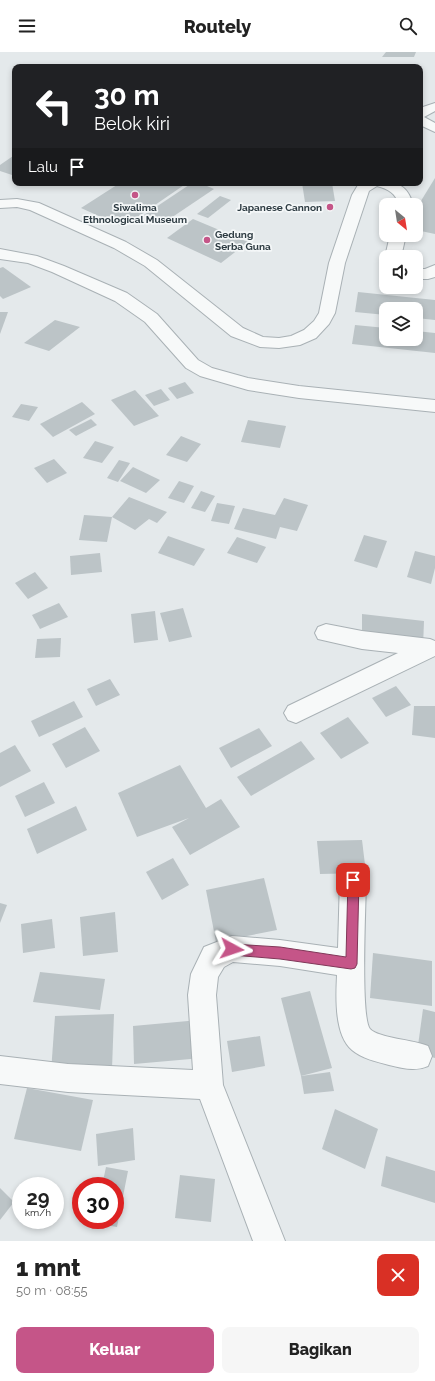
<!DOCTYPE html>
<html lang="id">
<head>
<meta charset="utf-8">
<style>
	:root { --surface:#fff; --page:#f6f6f6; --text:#222; --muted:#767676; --accent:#c55588 }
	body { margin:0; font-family:Raleway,sans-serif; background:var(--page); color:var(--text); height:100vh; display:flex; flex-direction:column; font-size:15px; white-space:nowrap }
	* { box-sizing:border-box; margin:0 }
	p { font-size:13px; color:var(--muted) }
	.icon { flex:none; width:22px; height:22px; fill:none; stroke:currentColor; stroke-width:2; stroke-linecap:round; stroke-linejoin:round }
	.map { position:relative; height:1189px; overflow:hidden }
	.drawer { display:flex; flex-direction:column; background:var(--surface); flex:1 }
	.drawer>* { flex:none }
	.banner { position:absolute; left:12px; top:12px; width:411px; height:122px; border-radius:8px; box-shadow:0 2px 6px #0003; background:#202124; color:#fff; overflow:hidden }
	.needle { width:26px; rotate:150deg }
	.buttons { position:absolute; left:379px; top:146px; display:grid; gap:8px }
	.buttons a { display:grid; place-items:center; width:44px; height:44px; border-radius:8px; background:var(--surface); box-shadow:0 2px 6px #0003; font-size:20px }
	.speed { position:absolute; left:12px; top:1125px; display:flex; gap:8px; font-size:20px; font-weight:700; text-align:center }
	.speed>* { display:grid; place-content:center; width:52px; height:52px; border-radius:50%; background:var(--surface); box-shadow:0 2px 6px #0003; line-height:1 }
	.speed small { font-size:10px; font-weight:400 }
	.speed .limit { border:6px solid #d22; background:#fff; color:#111 }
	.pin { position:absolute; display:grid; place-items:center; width:34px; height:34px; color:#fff; margin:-17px; border-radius:8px; box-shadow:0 2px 6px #0006 }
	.me { position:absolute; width:44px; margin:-22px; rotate:95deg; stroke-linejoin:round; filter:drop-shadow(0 0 3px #0008) }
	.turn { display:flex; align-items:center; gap:14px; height:84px; padding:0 16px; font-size:18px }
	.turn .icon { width:52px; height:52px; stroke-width:2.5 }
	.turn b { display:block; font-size:28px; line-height:34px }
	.then { display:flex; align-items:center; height:38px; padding:0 16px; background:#0003; gap:8px; font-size:15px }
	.round { display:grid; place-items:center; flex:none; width:42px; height:42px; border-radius:8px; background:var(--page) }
	.overview { display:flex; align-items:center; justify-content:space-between; height:68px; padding:0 16px }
	h1 { font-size:24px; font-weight:800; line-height:30px }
	.action { display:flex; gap:8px; margin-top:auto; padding:8px 16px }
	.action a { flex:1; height:46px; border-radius:8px; background:var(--accent); color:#fff; font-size:16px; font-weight:800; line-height:46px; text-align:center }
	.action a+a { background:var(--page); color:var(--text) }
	header { display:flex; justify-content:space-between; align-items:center; height:52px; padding:0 16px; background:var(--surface); font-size:18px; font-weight:800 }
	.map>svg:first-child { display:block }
</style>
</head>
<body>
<header><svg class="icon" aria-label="menu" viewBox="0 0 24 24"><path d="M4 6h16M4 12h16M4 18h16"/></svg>Routely<svg class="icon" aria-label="search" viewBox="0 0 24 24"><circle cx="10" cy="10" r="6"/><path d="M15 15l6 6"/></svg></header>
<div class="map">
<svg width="435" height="1189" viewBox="0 0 435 1189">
	<rect width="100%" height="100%" fill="#e4e9eb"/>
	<g fill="#bcc4c7">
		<polygon points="386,0 416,0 414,5 382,5"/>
		<polygon points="13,104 15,105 15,121 12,123 0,119 0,113"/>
		<polygon points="435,126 435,182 416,178 416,157"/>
		<polygon points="120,131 187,131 123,175 81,156"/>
		<polygon points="192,131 200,131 214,137 162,172 144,163"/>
		<polygon points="302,131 332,131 335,149 305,150"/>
		<polygon points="220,144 231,148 208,166 197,162"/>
		<polygon points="193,167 248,190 221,211 167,186"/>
		<polygon points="3,215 31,235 3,247 0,244 0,216"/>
		<polygon points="358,240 435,248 435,268 416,266 416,257 386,257 386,263 355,260"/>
		<polygon points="0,260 8,260 0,282"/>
		<polygon points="55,268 80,275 49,299 24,291"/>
		<polygon points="355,273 386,276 386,287 416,287 416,279 435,281 435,301 352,292"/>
		<polygon points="185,330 194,341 177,347 168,336"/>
		<polygon points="161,337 170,348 154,354 145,343"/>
		<polygon points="135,338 159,364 134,374 111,348"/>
		<polygon points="82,350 95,362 53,385 40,372"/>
		<polygon points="21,352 38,355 29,369 12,365"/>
		<polygon points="91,367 97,373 76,384 69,378"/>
		<polygon points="248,368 286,374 280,396 241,390"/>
		<polygon points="181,384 201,392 187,410 166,403"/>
		<polygon points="95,389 114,395 102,411 83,406"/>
		<polygon points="54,407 67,421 47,431 34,416"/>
		<polygon points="119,408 130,411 118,430 107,426"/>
		<polygon points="133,415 160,428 146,441 120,429"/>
		<polygon points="179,429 194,434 184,451 168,446"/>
		<polygon points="201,439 215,444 205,460 191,456"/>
		<polygon points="129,445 167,460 157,471 149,467 135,478 112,465 107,490 79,488 84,463 112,465"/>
		<polygon points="284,446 308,453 297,479 280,475 276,487 234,477 243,456 275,463"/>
		<polygon points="217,451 235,454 229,472 211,469"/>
		<polygon points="364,483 387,489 377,516 354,509"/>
		<polygon points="168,484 205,497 194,514 158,501"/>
		<polygon points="237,485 266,495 257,511 227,501"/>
		<polygon points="415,499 435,504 435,516 431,532 407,525"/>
		<polygon points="100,501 102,520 71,523 70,504"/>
		<polygon points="35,520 48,536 28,547 15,531"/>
		<polygon points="59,551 68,565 40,577 32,563"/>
		<polygon points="183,556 192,585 169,590 160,561"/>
		<polygon points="155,559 158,588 134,591 131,562"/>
		<polygon points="362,562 424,569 423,595 362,586"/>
		<polygon points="61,586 60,605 35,606 37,587"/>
		<polygon points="110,627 120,643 96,654 87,637"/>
		<polygon points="396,634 411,653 386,665 372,646"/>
		<polygon points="74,649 83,665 39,685 31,669"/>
		<polygon points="414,654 435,654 435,686 412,683"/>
		<polygon points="348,665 369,691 341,707 320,681"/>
		<polygon points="85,675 100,699 66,716 52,692"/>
		<polygon points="259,676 272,694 231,716 219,696"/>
		<polygon points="301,689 315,707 251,744 237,725"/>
		<polygon points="15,693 31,719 0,735 0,701"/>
		<polygon points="180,713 206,756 221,747 240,775 190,803 172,775 189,766 137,785 118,741"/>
		<polygon points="44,730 55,751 25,765 15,744"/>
		<polygon points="76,754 87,778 37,802 27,777"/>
		<polygon points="362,788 366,821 320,822 317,789"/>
		<polygon points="173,806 189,833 162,848 146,820"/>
		<polygon points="264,826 277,878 216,890 206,838"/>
		<polygon points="0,851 7,853 0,871"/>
		<polygon points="115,860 118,900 83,904 80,865"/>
		<polygon points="52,867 55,896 23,901 21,872"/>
		<polygon points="373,901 432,909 432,954 370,946"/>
		<polygon points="40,920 105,927 100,958 33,950"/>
		<polygon points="310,939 332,1016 301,1024 281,946"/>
		<polygon points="423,957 435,960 435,1006 417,1001"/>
		<polygon points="114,962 112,1017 51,1020 55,964"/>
		<polygon points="199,968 202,1006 134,1012 133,974"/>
		<polygon points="260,984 265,1014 232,1020 227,989"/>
		<polygon points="330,1020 334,1039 304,1042 301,1024"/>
		<polygon points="27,1036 93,1048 81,1099 14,1087"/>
		<polygon points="335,1057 378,1077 365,1117 322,1097"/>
		<polygon points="133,1076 135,1108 98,1114 96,1082"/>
		<polygon points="386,1104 435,1119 435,1151 381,1134"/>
		<polygon points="106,1115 128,1119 117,1175 94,1171 95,1168 115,1168 115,1134 102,1134"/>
		<polygon points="180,1123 215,1127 211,1170 175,1166"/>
		<polygon points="0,1136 14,1150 0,1168"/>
	</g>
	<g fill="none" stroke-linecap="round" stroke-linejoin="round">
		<defs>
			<g id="minor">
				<polygon points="435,51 435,59 424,65 435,71 435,80 420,73 420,56"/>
				<path d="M361 131C384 131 406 124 413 153H399C396 141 388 137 377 134L369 139 345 211 335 261 329 272 316 286 300 293 279 296 260 295 231 284 145 214 114 196 30 158 17 155 0 156V148L17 147 39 151 126 190 157 208 243 276 263 285 279 286 291 284 304 278 314 269 319 261 329 211 352 143 358 133Z"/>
				<polygon points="390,183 406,183 401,205 386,205 386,206 385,205"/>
				<polygon points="0,197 37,204 64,214 127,241 157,262 198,308 212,316 248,326 299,334 435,348 435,360 299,346 248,338 200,324 186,316 145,270 115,249 52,220 28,211 0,207"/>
				<polygon points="435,213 435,225 428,227 416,227 416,217 425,217"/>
				<polygon points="326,572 362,579 430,587 435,589 435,604 296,671 288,668 284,661 288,654 398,601 362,597 318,587 315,581 318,575"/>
				<path d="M353 815 362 818 366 827C366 849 360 965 370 977 378 986 415 988 428 994L432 1004 428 1014C414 1020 403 1016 389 1013 377 1010 361 1006 352 998 334 983 336 944 337 923L280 914 233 910 224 915 218 925 216 943 223 1033 285 1189H253L200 1047 68 1040 0 1032V1004L68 1012 193 1018 188 943 191 922 204 895 232 884 280 888 338 896 340 827 344 818Z"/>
			</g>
		</defs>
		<use href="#minor" stroke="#a9b1b5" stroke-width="2"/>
		<use href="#minor" fill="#f7f9f9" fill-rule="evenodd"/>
	</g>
	<polygon fill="#c55588" stroke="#803758" points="353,822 357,824 359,828 357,912 355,916 351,917 280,907 232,903 228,901 227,897 228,893 232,892 280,895 346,905 348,828 350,824"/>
	<g fill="#c55588" stroke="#f4f7f8" stroke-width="1.5">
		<circle cx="135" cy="143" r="4"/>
		<circle cx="330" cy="155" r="4"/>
		<circle cx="207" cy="188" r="4"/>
	</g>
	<g text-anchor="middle" stroke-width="3.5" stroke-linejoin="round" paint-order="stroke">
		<g font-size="10" font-weight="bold" fill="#2d3b42" stroke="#f4f7f8">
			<text x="135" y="159">Siwalima<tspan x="135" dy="12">Ethnological Museum</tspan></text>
			<text x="322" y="159" text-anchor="end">Japanese Cannon</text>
			<text x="215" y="186" text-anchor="start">Gedung<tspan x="215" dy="12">Serba Guna</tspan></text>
		</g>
	</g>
</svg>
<div class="buttons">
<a><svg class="needle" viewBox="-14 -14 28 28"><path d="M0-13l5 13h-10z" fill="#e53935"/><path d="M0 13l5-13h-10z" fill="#767676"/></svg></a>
<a><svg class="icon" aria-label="sound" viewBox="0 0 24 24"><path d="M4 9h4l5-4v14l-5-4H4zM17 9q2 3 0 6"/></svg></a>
<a><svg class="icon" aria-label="layers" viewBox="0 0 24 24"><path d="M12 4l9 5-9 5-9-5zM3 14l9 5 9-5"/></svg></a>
</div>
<div class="speed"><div>29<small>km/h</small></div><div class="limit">30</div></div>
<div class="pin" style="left:353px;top:828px;background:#d93025"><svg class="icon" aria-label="arrive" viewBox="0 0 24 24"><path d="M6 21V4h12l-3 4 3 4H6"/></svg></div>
<svg class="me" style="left:232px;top:897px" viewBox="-20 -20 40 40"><path d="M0-17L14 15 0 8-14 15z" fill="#c55588" stroke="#fff" stroke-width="4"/></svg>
<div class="banner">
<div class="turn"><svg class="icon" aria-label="left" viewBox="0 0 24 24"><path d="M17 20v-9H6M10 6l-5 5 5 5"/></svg><div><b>30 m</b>Belok kiri</div></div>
<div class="then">Lalu<svg class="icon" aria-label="arrive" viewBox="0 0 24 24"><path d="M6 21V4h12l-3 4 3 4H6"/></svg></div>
</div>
</div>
<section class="drawer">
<div class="overview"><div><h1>1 mnt</h1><p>50 m · 08:55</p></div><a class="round" style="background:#d93025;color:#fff"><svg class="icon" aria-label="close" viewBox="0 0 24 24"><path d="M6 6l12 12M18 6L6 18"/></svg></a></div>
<div class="action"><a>Keluar</a><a>Bagikan</a></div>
</section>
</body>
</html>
